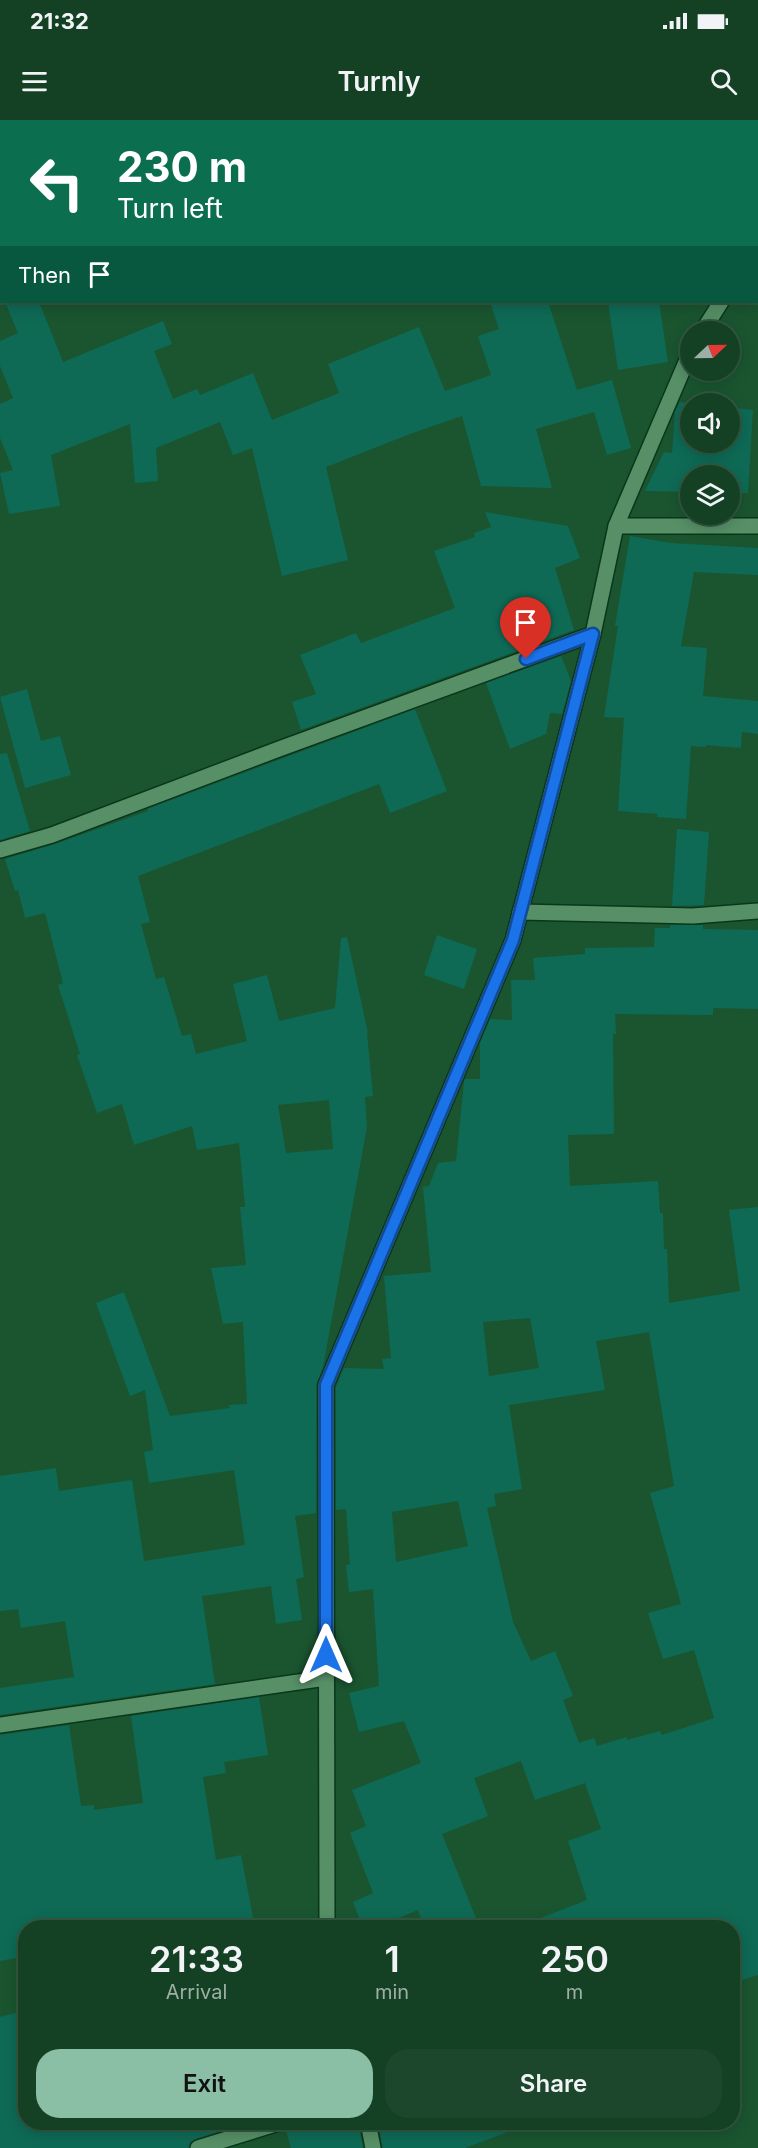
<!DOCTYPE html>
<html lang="en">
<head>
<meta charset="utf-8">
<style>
	:root { --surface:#144024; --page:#1d472c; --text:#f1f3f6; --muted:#9dafa6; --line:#335941; --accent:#8abfa5 }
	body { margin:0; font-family:Inter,sans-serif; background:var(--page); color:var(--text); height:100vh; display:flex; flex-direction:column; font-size:22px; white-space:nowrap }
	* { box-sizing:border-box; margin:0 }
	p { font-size:20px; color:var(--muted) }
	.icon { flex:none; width:33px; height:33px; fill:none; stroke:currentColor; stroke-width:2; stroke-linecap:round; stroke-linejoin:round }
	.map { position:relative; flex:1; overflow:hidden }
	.side { position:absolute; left:18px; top:1800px; width:722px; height:210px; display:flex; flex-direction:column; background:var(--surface); border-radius:24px; box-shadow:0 3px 15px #0003,0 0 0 2px var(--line) }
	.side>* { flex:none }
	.hud { position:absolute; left:0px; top:0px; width:759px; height:183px; box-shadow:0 3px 15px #0003,0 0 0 2px var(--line); background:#0b6e4f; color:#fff; overflow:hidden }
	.needle { width:39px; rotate:68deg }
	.buttons { position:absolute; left:680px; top:201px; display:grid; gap:12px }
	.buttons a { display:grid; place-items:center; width:60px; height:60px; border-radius:50%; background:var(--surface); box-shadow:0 3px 15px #0003,0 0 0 2px var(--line); font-size:30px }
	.pin { position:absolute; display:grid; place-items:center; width:51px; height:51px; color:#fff; margin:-62px -26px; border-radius:50% 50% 50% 0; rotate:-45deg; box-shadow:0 0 6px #0007 }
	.pin .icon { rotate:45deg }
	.me { position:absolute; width:66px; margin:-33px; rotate:0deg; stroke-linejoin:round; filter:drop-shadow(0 0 4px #0008) }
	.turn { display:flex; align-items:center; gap:21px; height:126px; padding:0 18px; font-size:27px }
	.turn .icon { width:78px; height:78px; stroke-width:2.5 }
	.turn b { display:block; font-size:42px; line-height:51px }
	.then { display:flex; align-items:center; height:57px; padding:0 18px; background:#0003; gap:12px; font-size:22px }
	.eta { display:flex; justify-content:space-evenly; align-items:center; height:102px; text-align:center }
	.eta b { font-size:36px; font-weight:600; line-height:42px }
	.primary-button { display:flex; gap:12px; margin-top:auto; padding:12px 18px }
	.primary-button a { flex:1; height:69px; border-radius:24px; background:var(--accent); color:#111; font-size:24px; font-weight:600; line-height:69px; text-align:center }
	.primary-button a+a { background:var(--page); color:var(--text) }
	.status { display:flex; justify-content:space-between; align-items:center; height:42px; padding:0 30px; background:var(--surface); direction:ltr }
	.status svg { height:16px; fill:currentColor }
	header { display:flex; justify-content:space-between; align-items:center; height:78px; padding:0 18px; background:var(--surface); font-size:27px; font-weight:600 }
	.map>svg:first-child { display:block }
</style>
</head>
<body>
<div class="status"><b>21:32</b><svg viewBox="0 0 49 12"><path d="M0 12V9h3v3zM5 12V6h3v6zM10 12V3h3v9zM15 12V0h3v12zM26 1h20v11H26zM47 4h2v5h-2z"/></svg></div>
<header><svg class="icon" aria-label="menu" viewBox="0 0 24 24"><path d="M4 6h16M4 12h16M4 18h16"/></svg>Turnly<svg class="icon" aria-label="search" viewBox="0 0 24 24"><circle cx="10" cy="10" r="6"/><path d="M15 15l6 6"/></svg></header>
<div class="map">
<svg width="758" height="2028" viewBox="0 0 758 2028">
	<rect width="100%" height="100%" fill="#1a5530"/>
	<g fill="#0e6a55" fill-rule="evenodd">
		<polygon points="5,182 39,182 63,242 163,201 172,224 154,231 173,279 197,269 200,275 253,253 272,300 339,273 328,244 419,207 445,271 491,255 478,216 499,209 490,182 548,182 577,270 612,260 631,328 607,335 594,292 536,309 552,368 481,366 462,296 410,314 326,347 348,440 282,456 252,328 233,335 220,302 156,328 158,361 135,363 130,304 51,335 60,386 9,394 0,353 13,350 0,318 0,284 13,278 0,246 0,221 18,213"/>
		<polygon points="608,182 659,182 668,242 618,250"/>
		<polygon points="680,282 693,284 690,284 690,322 729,322 729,287 753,290 748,373 729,373 729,356 690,356 690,372 645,371 664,332 672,333 675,292"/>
		<polygon points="485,392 568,406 580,438 555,448 574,510 301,610 292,582 316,574 300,535 356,513 361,523 455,488 434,431 475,417 474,413 491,407"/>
		<polygon points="630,416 671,423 758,428 758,455 694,452 681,526 707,528 703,576 758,581 758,614 742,612 741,628 706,625 706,627 691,626 686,699 657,697 658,694 618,691 624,598 604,597 618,506 615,506"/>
		<polygon points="561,536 571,561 562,594 550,593 546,614 510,629 486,563"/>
		<polygon points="27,569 41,621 60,616 71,655 25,668 0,577"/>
		<path d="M415 589 447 671 390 693 379 664 138 756 150 802 141 804 156 859 164 857 182 916 191 914 196 934 247 921 233 864 267 855 279 901 335 888 341 818 347 817 368 913H367L373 976 365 977 367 1007 323 1247 316 1265V1393L295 1396 304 1457 296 1459 302 1500 276 1504 271 1466 202 1476 215 1564 0 1595V1568L74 1557 65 1501 21 1508 18 1489 0 1491V1356L56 1348 59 1371 132 1360 144 1441 245 1425 234 1350 149 1363 144 1332 153 1330 145 1270 130 1276 96 1183 124 1172 170 1296 230 1288 229 1285 247 1284 243 1202 223 1204 211 1148 246 1145 240 1087H245L239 1023 197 1030 192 1006 134 1025 122 984 97 993 77 935 80 934 58 865 63 863 45 793 25 798 18 770 15 771 5 739 55 724 148 691 147 689ZM329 980 333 1029 286 1033 278 985Z"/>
		<polygon points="7,633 30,711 0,720 0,634"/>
		<polygon points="677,709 709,712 704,785 672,786"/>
		<path d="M670 805H703V809L758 810V889L713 888V895L615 894 616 914H613L614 1014 568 1015 570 1066 658 1061 660 1093H663L664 1129H667L669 1183 740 1171 729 1090 758 1087V1855L732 1863V1808H521L520 1806 587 1780 568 1721 601 1709 585 1663 535 1680 521 1641 474 1658 488 1696 442 1714 480 1808H424L418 1790 374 1808H363L353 1782 373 1773 350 1713 366 1706 352 1670 421 1643 404 1601 359 1612 349 1573 379 1566 373 1469 349 1472 346 1445 350 1444 346 1389 336 1390V1267L344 1248 384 1249 382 1239 391 1238 384 1156 431 1152 423 1067 429 1066 438 1043 456 1041 464 962 465 959H480V923L490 899 512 900 511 860H535L533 838 585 834V828L654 827 655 808H670ZM530 1198 539 1248 489 1256 483 1202ZM649 1212 674 1366 650 1373 681 1484 648 1493 663 1539 694 1530 714 1598 662 1615 660 1611 627 1620V1617L597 1626 594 1618 579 1623 563 1580 573 1576 555 1531 531 1541 513 1502 487 1388 496 1386 494 1374 522 1369 509 1285 605 1270 596 1221ZM458 1381 468 1426 396 1442 392 1392Z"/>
		<polygon points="437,815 477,829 464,869 424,855"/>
		<polygon points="259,1577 268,1635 224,1642 226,1653 203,1657 216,1740 241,1735 255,1808 26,1808 26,1836 0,1841 0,1615 69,1605 81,1686 94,1685 94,1690 143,1683 131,1596"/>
		<polygon points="26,1890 26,2002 228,2002 230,2008 195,2019 190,2022 189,2028 0,2028 0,1897"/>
		<polygon points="292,2002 358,2002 363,2028 291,2028 286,2011"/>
		<polygon points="378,2002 526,2002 526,2005 465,2028 383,2028"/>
	</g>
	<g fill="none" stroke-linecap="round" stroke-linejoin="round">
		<defs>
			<g id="minor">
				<polyline points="432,0 433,2"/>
				<polyline points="470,2 473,0"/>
				<polyline points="702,212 721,182"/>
				<polyline points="616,406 758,406"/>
				<polyline points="0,730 52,715 279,629 593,514"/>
				<polyline points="520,792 693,796 758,791"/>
				<polyline points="0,1605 326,1558"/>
				<polyline points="327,1808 326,1265 513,820 593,514 616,406 690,233"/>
				<polyline points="368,2002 373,2028"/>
				<polyline points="198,2028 282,2002"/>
			</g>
		</defs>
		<use href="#minor" stroke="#0a371c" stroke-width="18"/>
		<use href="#minor" stroke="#579067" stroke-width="15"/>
	</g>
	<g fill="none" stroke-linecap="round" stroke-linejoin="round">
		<defs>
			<polyline id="route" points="326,1535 326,1265 513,820 593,514 526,539"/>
		</defs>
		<use href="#route" stroke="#114b97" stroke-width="15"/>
		<use href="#route" stroke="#1a73e8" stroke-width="10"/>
	</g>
</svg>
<div class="buttons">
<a><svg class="needle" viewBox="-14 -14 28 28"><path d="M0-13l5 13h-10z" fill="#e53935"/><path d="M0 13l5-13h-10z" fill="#9dafa6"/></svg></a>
<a><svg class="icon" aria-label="sound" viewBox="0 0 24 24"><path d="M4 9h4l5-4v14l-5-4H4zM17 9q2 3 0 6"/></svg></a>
<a><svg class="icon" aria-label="layers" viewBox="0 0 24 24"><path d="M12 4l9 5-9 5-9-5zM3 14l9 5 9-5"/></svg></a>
</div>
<div class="pin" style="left:526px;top:539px;background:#d93025"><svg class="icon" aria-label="arrive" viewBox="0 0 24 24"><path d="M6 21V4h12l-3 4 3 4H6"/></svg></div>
<svg class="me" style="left:326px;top:1535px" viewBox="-20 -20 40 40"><path d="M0-17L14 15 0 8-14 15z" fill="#1a73e8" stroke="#fff" stroke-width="4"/></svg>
<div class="hud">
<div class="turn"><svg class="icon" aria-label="left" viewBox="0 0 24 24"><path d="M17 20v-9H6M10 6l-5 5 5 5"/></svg><div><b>230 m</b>Turn left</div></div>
<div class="then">Then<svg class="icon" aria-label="arrive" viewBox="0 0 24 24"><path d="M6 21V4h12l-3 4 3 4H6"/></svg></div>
</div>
<section class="side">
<div class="eta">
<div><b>21:33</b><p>Arrival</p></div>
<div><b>1</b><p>min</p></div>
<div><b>250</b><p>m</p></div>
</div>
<div class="primary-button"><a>Exit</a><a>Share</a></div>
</section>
</div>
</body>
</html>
